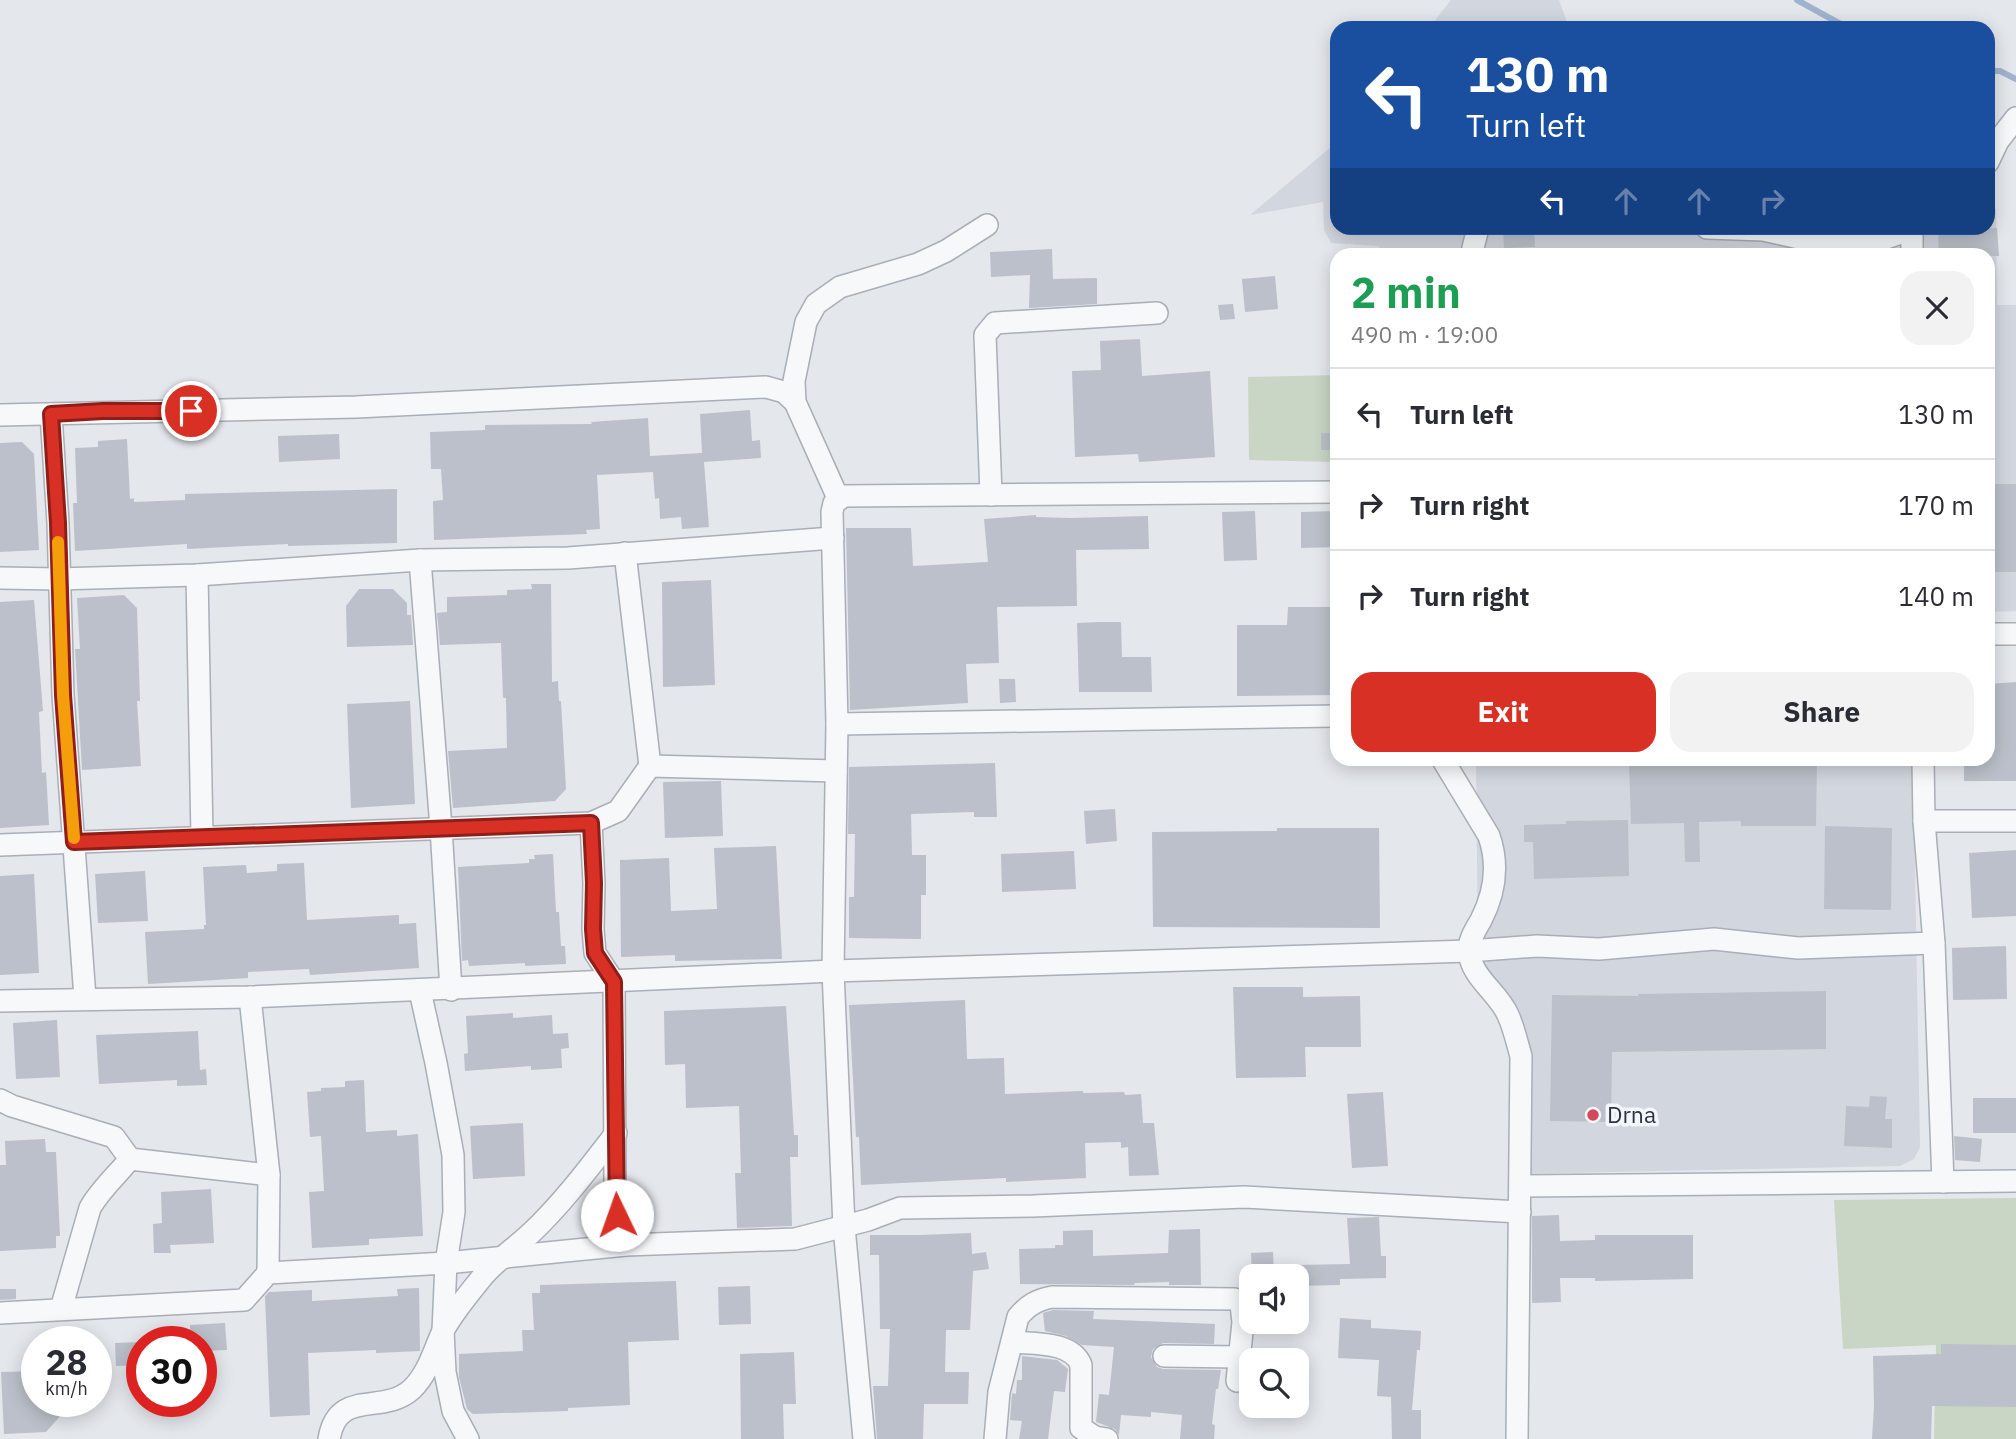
<!DOCTYPE html>
<html lang="en">
<head>
<meta charset="utf-8">
<style>
	:root { --surface:#fff; --page:#f2f2f3; --text:#2b2b33; --muted:#7c7c81; --line:#e1e1e2; --accent:#d93025 }
	body { margin:0; font-family:"IBM Plex Sans",sans-serif; background:var(--page); color:var(--text); height:100vh; display:flex; flex-direction:column; font-size:26px; white-space:nowrap }
	* { box-sizing:border-box; margin:0 }
	p { font-size:23px; color:var(--muted) }
	.icon { flex:none; width:38px; height:38px; fill:none; stroke:currentColor; stroke-width:2; stroke-linecap:round; stroke-linejoin:round }
	.map { position:relative; flex:1; overflow:hidden }
	.drawer { position:absolute; left:1330px; top:248px; width:665px; height:518px; display:flex; flex-direction:column; background:var(--surface); border-radius:21px; box-shadow:0 4px 18px #0003 }
	.drawer>* { flex:none }
	.guide { position:absolute; left:1330px; top:21px; width:665px; height:214px; border-radius:21px; box-shadow:0 4px 18px #0003; background:#1a4fa0; color:#fff; overflow:hidden }
	.controls { position:absolute; left:1239px; top:1264px; display:grid; gap:14px }
	.controls a { display:grid; place-items:center; width:70px; height:70px; border-radius:14px; background:var(--surface); box-shadow:0 4px 18px #0003; font-size:35px }
	.speed { position:absolute; left:21px; top:1326px; display:flex; gap:14px; font-size:35px; font-weight:700; text-align:center }
	.speed>* { display:grid; place-content:center; width:91px; height:91px; border-radius:50%; background:var(--surface); box-shadow:0 4px 18px #0003; line-height:1 }
	.speed small { font-size:18px; font-weight:400 }
	.speed .limit { border:10px solid #d22; background:#fff; color:#111 }
	.pin { position:absolute; display:grid; place-items:center; width:60px; height:60px; color:#fff; margin:-30px; border:4px solid #fff; border-radius:50%; box-shadow:0 2px 7px #0007 }
	.me { position:absolute; width:77px; margin:-38px; rotate:357deg; stroke-linejoin:round; filter:drop-shadow(0 0 5px #0008) }
	.turn { display:flex; align-items:center; gap:24px; height:147px; padding:0 21px; font-size:32px }
	.turn .icon { width:91px; height:91px; stroke-width:2.5 }
	.turn b { display:block; font-size:49px; line-height:60px }
	.lanes { display:flex; align-items:center; height:66px; padding:0 21px; background:#0003; justify-content:center; gap:35px; direction:ltr }
	.lanes .off { opacity:.35 }
	.round { display:grid; place-items:center; flex:none; width:74px; height:74px; border-radius:21px; background:var(--page) }
	.headline { display:flex; align-items:center; justify-content:space-between; height:119px; padding:0 21px }
	h1 { font-size:42px; font-weight:700; line-height:52px; color:#1e9e55 }
	.cta { display:flex; gap:14px; margin-top:auto; padding:14px 21px }
	.cta a { flex:1; height:80px; border-radius:21px; background:var(--accent); color:#fff; font-size:28px; font-weight:700; line-height:80px; text-align:center }
	.cta a+a { background:var(--page); color:var(--text) }
	ul { padding:0; list-style:none }
	li { display:flex; align-items:center; gap:21px; height:91px; padding:0 21px; border-top:2px solid var(--line) }
	li div { flex:1 }
	li b { display:block; font-size:26px }
	li em { font-style:normal }
	.map>svg:first-child { display:block }
</style>
</head>
<body>
<div class="map">
<svg width="2016" height="1439" viewBox="0 0 2016 1439">
	<rect width="100%" height="100%" fill="#e4e7ec"/>
	<g fill="#d2d6de">
		<polygon points="1451,0 1559,0 1569,28 1429,28"/>
		<polygon points="1337,142 1337,228 1988,228 1988,209 1996,209 1997,305 2016,305 2016,611 1988,612 1988,256 1470,256 1469,254 1381,255 1379,246 1331,243 1324,230 1323,202 1250,215"/>
		<polygon points="1476,760 1913,760 1920,1147 1914,1159 1900,1166 1516,1174 1516,1057 1478,956"/>
	</g>
	<g fill="#c9d6c5">
		<polygon points="1337,375 1337,462 1249,460 1248,377"/>
		<polygon points="2016,1198 2016,1439 1934,1439 1936,1345 1843,1349 1834,1200"/>
	</g>
	<g fill="none" stroke-linecap="round" stroke-linejoin="round">
		<g stroke="#9fb4cc" stroke-width="6">
			<polyline points="1797,0 1848,28"/>
			<polyline points="1988,71 2000,71 2016,79"/>
		</g>
	</g>
	<g fill="#bbc0ca">
		<polygon points="1503,228 1534,228 1535,247 1504,248"/>
		<polygon points="1938,228 1997,228 1999,256 1939,256"/>
		<polygon points="1052,249 1053,279 1097,278 1097,304 1029,308 1030,275 991,277 990,252"/>
		<polygon points="1275,276 1278,309 1245,312 1242,279"/>
		<polygon points="1233,304 1235,319 1220,320 1218,305"/>
		<polygon points="1140,339 1142,376 1210,371 1215,457 1139,462 1138,454 1075,457 1072,371 1101,370 1100,341"/>
		<polygon points="750,410 752,441 760,440 761,458 704,462 709,527 682,529 681,517 660,519 659,498 655,499 653,472 597,475 600,529 586,530 587,534 434,540 433,501 443,500 441,469 431,469 430,432 485,430 485,425 592,424 591,422 648,418 650,456 702,453 700,414"/>
		<rect x="1321" y="433" width="16" height="17"/>
		<polygon points="339,434 340,459 279,462 278,436"/>
		<polygon points="127,439 130,499 134,498 134,502 185,500 185,494 397,489 397,543 288,546 288,544 187,549 187,544 75,551 73,503 77,503 75,448 98,447 98,441"/>
		<polygon points="22,442 34,454 39,550 0,552 0,443"/>
		<rect x="1988" y="484" width="28" height="88"/>
		<polygon points="1255,511 1257,560 1224,561 1222,512"/>
		<polygon points="1337,511 1337,547 1301,548 1301,512"/>
		<polygon points="1036,515 1036,517 1070,518 1148,516 1149,549 1076,550 1077,606 997,607 999,663 966,664 968,703 850,710 846,528 911,528 913,566 988,562 984,519"/>
		<polygon points="711,580 715,685 663,687 662,582"/>
		<polygon points="531,584 551,584 552,682 558,681 559,701 561,701 566,789 555,801 453,808 448,751 507,748 506,698 503,698 501,643 440,645 437,613 447,612 447,597 507,595 507,590 532,589"/>
		<polygon points="359,589 393,589 407,603 407,615 411,615 413,645 347,647 346,606"/>
		<polygon points="124,595 137,608 140,701 137,701 141,766 82,770 75,649 80,649 77,598"/>
		<polygon points="34,600 43,711 39,712 42,773 46,772 49,825 0,828 0,602"/>
		<polygon points="1288,607 1337,607 1337,695 1237,696 1237,625 1287,625"/>
		<polygon points="1099,622 1121,622 1122,657 1151,657 1152,692 1079,692 1077,623"/>
		<polygon points="999,679 1015,679 1016,702 1000,703"/>
		<polygon points="2016,682 2016,781 1964,781 1964,760 1988,760 1988,684"/>
		<polygon points="410,701 415,804 351,808 347,704"/>
		<polygon points="1629,760 1817,760 1816,826 1741,826 1741,821 1699,822 1700,862 1685,862 1684,823 1631,824"/>
		<polygon points="995,763 997,817 974,817 974,812 911,814 912,855 926,855 926,895 921,895 921,939 849,938 849,897 854,897 855,834 848,834 849,767"/>
		<polygon points="721,781 723,836 665,838 663,782"/>
		<polygon points="1115,809 1117,841 1086,844 1084,811"/>
		<polygon points="1628,820 1629,876 1534,879 1533,842 1524,842 1524,825 1566,824 1566,821"/>
		<polygon points="1825,826 1892,828 1891,910 1824,909"/>
		<polygon points="1277,828 1379,828 1380,928 1153,927 1152,832 1277,831"/>
		<polygon points="776,846 782,959 675,961 675,955 621,957 620,860 669,858 671,911 717,909 714,848"/>
		<polygon points="2016,850 2016,916 1972,918 1969,853"/>
		<polygon points="1074,851 1076,889 1002,892 1001,854"/>
		<polygon points="553,854 556,912 559,912 561,946 565,946 566,964 525,966 525,963 469,966 468,960 462,961 458,867 529,863 529,859 535,859 534,855"/>
		<polygon points="304,863 307,920 399,915 399,924 416,923 419,968 310,975 309,969 248,972 248,978 148,984 145,932 204,929 204,925 206,925 203,867 246,865 247,873 277,871 277,864"/>
		<polygon points="145,871 148,921 98,923 95,874"/>
		<polygon points="34,874 39,973 0,975 0,876"/>
		<polygon points="2006,946 2007,999 1953,1000 1952,948"/>
		<polygon points="1233,987 1303,987 1303,997 1360,996 1361,1047 1305,1047 1306,1077 1236,1078"/>
		<polygon points="1826,991 1826,1049 1612,1052 1611,1122 1550,1121 1552,995 1638,996 1638,994"/>
		<polygon points="965,1000 967,1059 1004,1058 1005,1094 1083,1091 1083,1093 1124,1092 1125,1095 1141,1094 1143,1123 1154,1123 1159,1175 1129,1176 1128,1147 1121,1148 1121,1142 1085,1143 1086,1178 1006,1182 1006,1178 861,1185 859,1137 856,1137 849,1005"/>
		<polygon points="786,1006 794,1135 798,1135 798,1157 790,1157 792,1226 737,1228 735,1173 741,1173 739,1106 686,1108 685,1064 665,1065 664,1011"/>
		<polygon points="513,1013 513,1018 552,1015 553,1034 568,1033 569,1048 561,1049 562,1068 531,1070 531,1066 465,1071 464,1054 468,1053 466,1016"/>
		<polygon points="57,1020 60,1077 16,1079 13,1023"/>
		<polygon points="198,1031 200,1070 206,1069 207,1085 177,1086 177,1080 99,1084 96,1035"/>
		<polygon points="364,1080 366,1132 397,1130 397,1136 418,1134 423,1236 369,1239 369,1245 312,1248 309,1192 324,1191 321,1136 310,1137 307,1092 321,1091 321,1088 345,1087 345,1081"/>
		<polygon points="1383,1092 1388,1166 1352,1168 1347,1094"/>
		<polygon points="1870,1096 1887,1097 1885,1119 1892,1119 1892,1148 1844,1146 1846,1106 1869,1107"/>
		<rect x="1973" y="1098" width="43" height="35"/>
		<polygon points="523,1123 525,1176 473,1179 470,1126"/>
		<polygon points="1954,1136 1982,1139 1980,1162 1955,1160"/>
		<polygon points="45,1139 46,1152 56,1152 60,1236 56,1236 56,1248 0,1251 0,1165 6,1165 5,1141"/>
		<polygon points="211,1189 214,1243 170,1245 171,1253 154,1253 153,1224 162,1223 161,1192"/>
		<polygon points="1559,1215 1560,1241 1595,1240 1595,1235 1693,1235 1693,1279 1595,1281 1595,1278 1560,1278 1561,1302 1532,1303 1532,1216"/>
		<polygon points="1379,1217 1381,1256 1386,1256 1386,1278 1340,1279 1340,1285 1297,1286 1297,1265 1350,1264 1347,1218"/>
		<polygon points="1200,1229 1201,1285 1169,1285 1169,1282 1135,1283 1134,1285 1020,1284 1019,1249 1055,1248 1055,1245 1063,1245 1063,1231 1093,1230 1093,1256 1168,1253 1169,1230"/>
		<polygon points="971,1233 972,1254 986,1252 989,1269 973,1271 970,1330 946,1330 945,1372 969,1372 968,1404 924,1404 923,1439 877,1439 873,1386 888,1386 890,1329 880,1329 879,1255 870,1255 870,1235 920,1235"/>
		<polygon points="1273,1252 1274,1276 1252,1276 1251,1253"/>
		<polygon points="676,1281 679,1340 628,1342 630,1405 568,1408 568,1411 473,1414 467,1409 459,1377 459,1354 523,1351 522,1330 534,1330 532,1293 540,1293 540,1285"/>
		<polygon points="750,1286 751,1324 719,1325 718,1287"/>
		<polygon points="419,1288 420,1351 376,1353 376,1350 308,1353 310,1415 270,1417 265,1296 269,1292 312,1290 312,1301 398,1296 397,1289"/>
		<polygon points="0,1289 16,1289 16,1299 0,1300"/>
		<polygon points="1053,1310 1094,1311 1093,1319 1215,1324 1214,1344 1163,1343 1153,1349 1151,1357 1157,1367 1163,1369 1221,1370 1218,1389 1216,1389 1212,1424 1215,1425 1214,1439 1180,1439 1182,1415 1151,1412 1151,1417 1121,1415 1119,1435 1115,1429 1096,1422 1099,1394 1109,1395 1114,1347 1082,1345 1066,1336 1045,1331 1043,1313"/>
		<polygon points="1340,1318 1371,1320 1371,1328 1421,1331 1420,1350 1417,1350 1412,1410 1421,1410 1421,1439 1392,1439 1391,1397 1377,1396 1379,1360 1338,1358"/>
		<polygon points="225,1323 227,1350 201,1351 201,1342 190,1342 190,1325"/>
		<polygon points="142,1342 142,1365 116,1366 115,1343"/>
		<polygon points="1941,1344 2016,1345 2016,1407 1932,1406 1931,1439 1872,1439 1874,1407 1873,1356 1941,1354"/>
		<polygon points="794,1352 796,1404 783,1404 784,1439 741,1439 740,1354"/>
		<polygon points="1022,1356 1057,1360 1068,1369 1065,1392 1054,1391 1048,1439 1019,1439 1022,1421 1010,1420 1012,1393 1016,1394 1017,1380 1022,1380"/>
		<polygon points="37,1371 37,1402 60,1402 61,1415 46,1432 4,1434 1,1372"/>
	</g>
	<g fill="none" stroke-linecap="round" stroke-linejoin="round">
		<defs>
			<g id="minor">
				<polyline points="1988,162 1998,141 2016,118"/>
				<polyline points="1707,228 1763,230 1821,243 1854,242 1886,238 1912,229"/>
				<polyline points="1471,256 1478,228"/>
				<polyline points="1912,256 1912,228"/>
				<polyline points="51,414 58,523 63,695 85,998"/>
				<polyline points="0,415 356,407 766,387 784,392 795,402"/>
				<polyline points="991,495 985,335 995,323 1157,313"/>
				<polyline points="838,498 795,402 794,381 806,322 816,304 840,287 918,264 946,251 987,225"/>
				<polyline points="625,553 650,766"/>
				<polyline points="420,560 441,828 451,990"/>
				<polyline points="197,575 202,837"/>
				<polyline points="0,578 58,579 197,575 420,560 568,558 833,538"/>
				<polyline points="1988,634 2016,634"/>
				<polyline points="837,724 1337,716"/>
				<path d="M1443 760 1489 836C1499 865 1495 893 1481 920 1476 929 1469 939 1469 950 1470 977 1498 992 1508 1015 1514 1028 1517 1043 1521 1056L1517 1439"/>
				<polyline points="1923,760 1924,821 1934,943 1943,1182"/>
				<polyline points="1924,821 2016,821"/>
				<polyline points="591,823 594,883 593,929 595,953 614,982 615,1184 617,1215 626,1245"/>
				<polyline points="0,845 591,823 618,811 650,766 836,771"/>
				<polyline points="420,991 436,1063 453,1155 454,1212 446,1263 443,1331 445,1372 453,1411 468,1439"/>
				<polyline points="250,997 269,1175 268,1273"/>
				<polyline points="0,1001 250,997 833,971 1469,951 1537,946 1599,949 1714,939 1798,948 1934,943"/>
				<polyline points="0,1100 12,1106 114,1137 130,1159 269,1175"/>
				<polyline points="1521,1186 2016,1181"/>
				<path d="M61 1309 90 1208C100 1190 117 1175 130 1159"/>
				<polyline points="0,1313 244,1300 268,1273 446,1263 626,1245 795,1239 868,1220 900,1208 1033,1206 1244,1197 1520,1212"/>
				<path d="M1012 1342C1034 1344 1072 1341 1081 1365V1428L1095 1437 1107 1439"/>
				<polyline points="1164,1356 1239,1357"/>
				<path d="M329 1439C338 1387 383 1416 412 1389 428 1373 433 1353 442 1333 451 1315 467 1296 479 1281 493 1262 513 1250 530 1234 562 1204 589 1168 616 1133"/>
				<polyline points="864,1439 844,1227 833,971 837,724 832,512 834,503 844,496 1337,492"/>
				<path d="M995 1439 999 1392 1018 1317C1028 1305 1037 1300 1052 1297L1235 1299 1241 1304 1243 1322 1237 1381"/>
			</g>
		</defs>
		<use href="#minor" stroke="#a9aeb7" stroke-width="24"/>
		<use href="#minor" stroke="#f7f8fa" stroke-width="21"/>
	</g>
	<g fill="none" stroke-linecap="round" stroke-linejoin="round">
		<defs>
			<polyline id="route" points="191,411 103,411 51,414 58,523 63,695 74,842 591,823 594,883 593,929 595,953 614,982 617,1215"/>
		</defs>
		<use href="#route" stroke="#8d1f18" stroke-width="18"/>
		<use href="#route" stroke="#d93025" stroke-width="12"/>
		<polyline stroke="#f59e0b" stroke-width="12" points="58,542 63,695 74,838"/>
	</g>
	<circle fill="#d1495b" stroke="#f4f6f9" stroke-width="2.5" cx="1593" cy="1115" r="7"/>
	<g text-anchor="middle" stroke-width="7" stroke-linejoin="round" paint-order="stroke">
		<g font-size="23" fill="#2b3445" stroke="#f4f6f9" text-anchor="start">
			<text x="1607" y="1123">Drna</text>
		</g>
	</g>
</svg>
<div class="controls">
<a><svg class="icon" aria-label="sound" viewBox="0 0 24 24"><path d="M4 9h4l5-4v14l-5-4H4zM17 9q2 3 0 6"/></svg></a>
<a><svg class="icon" aria-label="search" viewBox="0 0 24 24"><circle cx="10" cy="10" r="6"/><path d="M15 15l6 6"/></svg></a>
</div>
<div class="speed"><div>28<small>km/h</small></div><div class="limit">30</div></div>
<div class="pin" style="left:191px;top:411px;background:#d93025"><svg class="icon" aria-label="arrive" viewBox="0 0 24 24"><path d="M6 21V4h12l-3 4 3 4H6"/></svg></div>
<svg class="me" style="left:617px;top:1215px" viewBox="-20 -20 40 40"><circle r="19" fill="#fff"/><path d="M0-13L10 11 0 6-10 11z" fill="#d93025"/></svg>
<div class="guide">
<div class="turn"><svg class="icon" aria-label="left" viewBox="0 0 24 24"><path d="M17 20v-9H6M10 6l-5 5 5 5"/></svg><div><b>130 m</b>Turn left</div></div>
<div class="lanes"><svg class="icon" aria-label="left" viewBox="0 0 24 24"><path d="M17 20v-9H6M10 6l-5 5 5 5"/></svg><svg class="icon off" aria-label="ahead" viewBox="0 0 24 24"><path d="M12 20V5M6 11l6-6 6 6"/></svg><svg class="icon off" aria-label="ahead" viewBox="0 0 24 24"><path d="M12 20V5M6 11l6-6 6 6"/></svg><svg class="icon off" aria-label="right" viewBox="0 0 24 24"><path d="M7 20v-9h11M14 6l5 5-5 5"/></svg></div>
</div>
<section class="drawer">
<div class="headline"><div><h1>2 min</h1><p>490 m · 19:00</p></div><a class="round"><svg class="icon" aria-label="close" viewBox="0 0 24 24"><path d="M6 6l12 12M18 6L6 18"/></svg></a></div>
<ul>
<li><svg class="icon" aria-label="left" viewBox="0 0 24 24"><path d="M17 20v-9H6M10 6l-5 5 5 5"/></svg><div><b>Turn left</b></div><em>130 m</em></li>
<li><svg class="icon" aria-label="right" viewBox="0 0 24 24"><path d="M7 20v-9h11M14 6l5 5-5 5"/></svg><div><b>Turn right</b></div><em>170 m</em></li>
<li><svg class="icon" aria-label="right" viewBox="0 0 24 24"><path d="M7 20v-9h11M14 6l5 5-5 5"/></svg><div><b>Turn right</b></div><em>140 m</em></li>
</ul>
<div class="cta"><a>Exit</a><a>Share</a></div>
</section>
</div>
</body>
</html>
